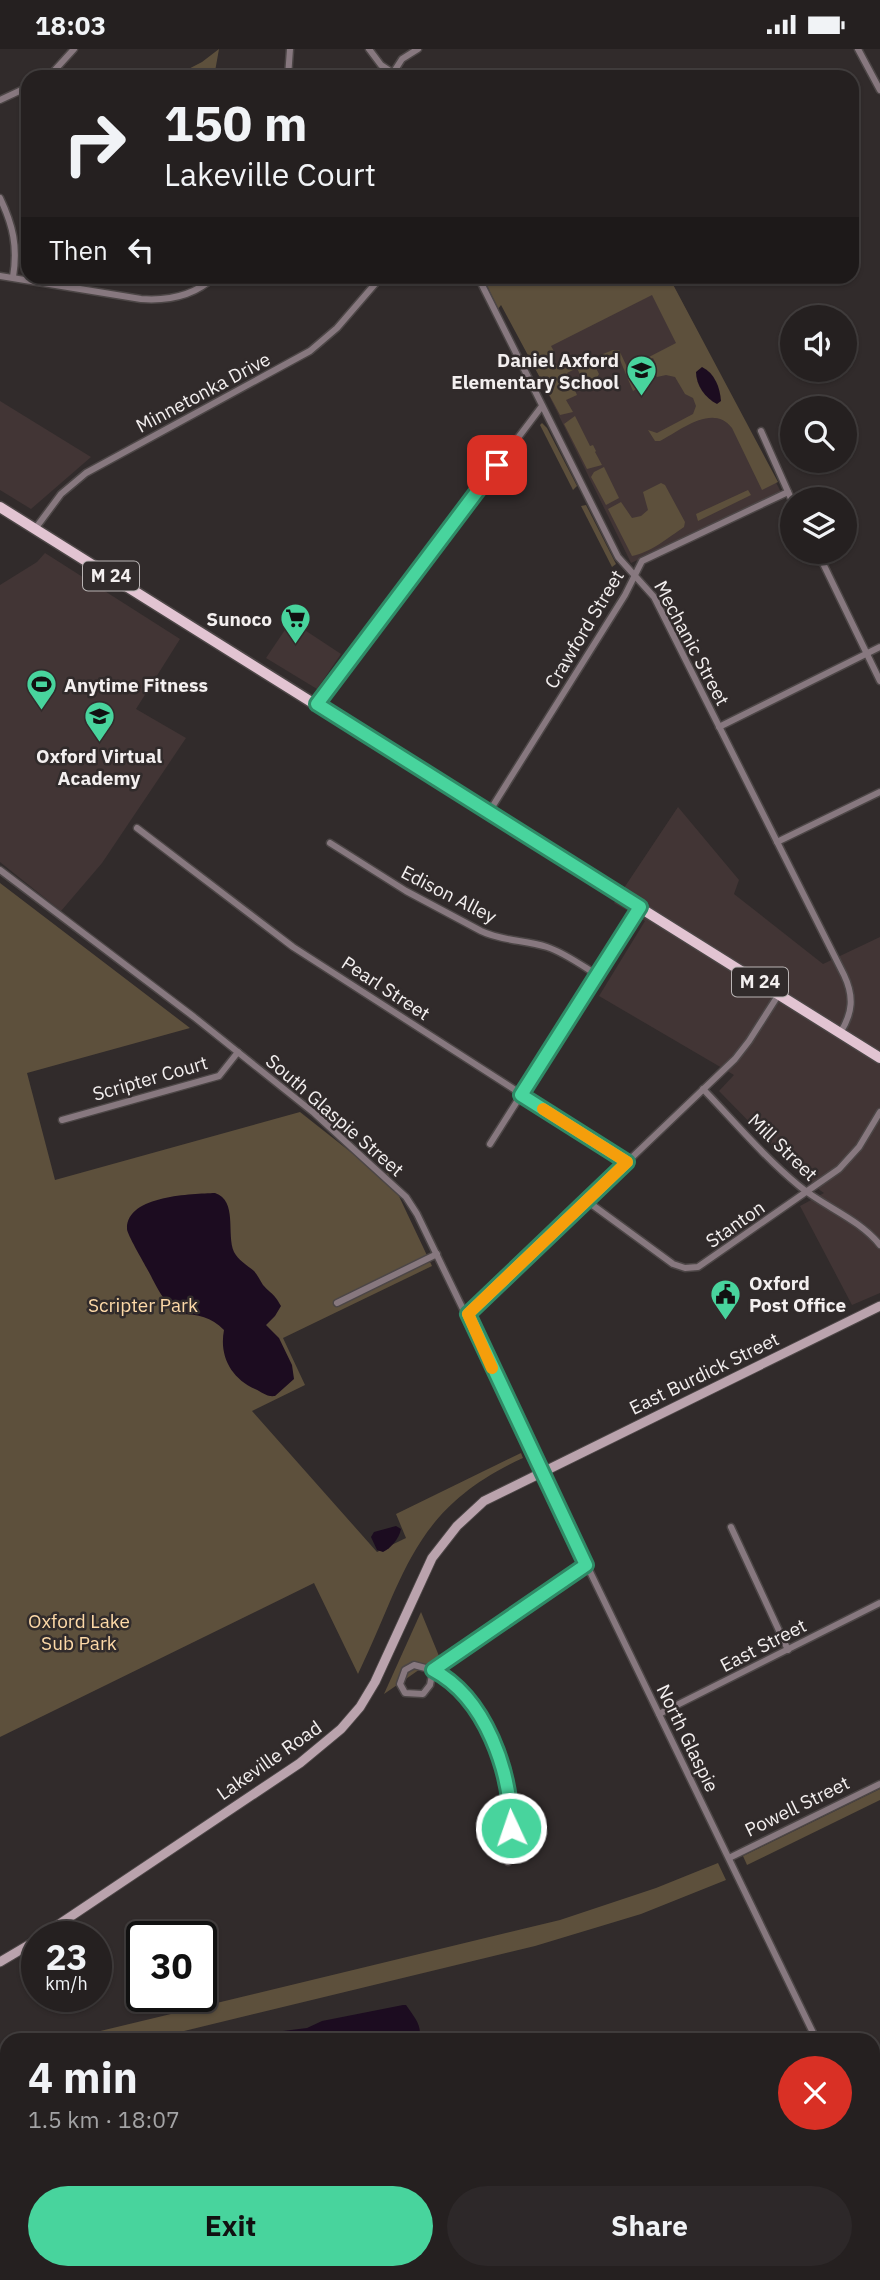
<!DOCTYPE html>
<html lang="en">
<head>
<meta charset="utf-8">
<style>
	:root { --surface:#252020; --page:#2d2829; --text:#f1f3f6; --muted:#a3a3a5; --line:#423e3e; --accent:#48d49d }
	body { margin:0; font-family:"IBM Plex Sans",sans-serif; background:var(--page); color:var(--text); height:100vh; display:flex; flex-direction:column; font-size:26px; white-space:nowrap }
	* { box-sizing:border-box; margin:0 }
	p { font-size:23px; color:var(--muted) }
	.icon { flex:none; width:38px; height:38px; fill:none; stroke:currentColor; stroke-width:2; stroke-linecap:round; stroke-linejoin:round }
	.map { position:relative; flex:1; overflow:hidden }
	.details { position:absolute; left:0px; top:1984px; width:880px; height:247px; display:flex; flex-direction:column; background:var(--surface); border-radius:21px 21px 0 0; box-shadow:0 2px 5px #0004,0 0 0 2px var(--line) }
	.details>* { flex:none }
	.hud { position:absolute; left:21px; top:21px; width:838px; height:214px; border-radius:21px; box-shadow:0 2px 5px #0004,0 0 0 2px var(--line); background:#252020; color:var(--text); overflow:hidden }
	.fabs { position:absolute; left:780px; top:256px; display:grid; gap:14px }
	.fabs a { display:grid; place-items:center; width:77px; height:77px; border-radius:50%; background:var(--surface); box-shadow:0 2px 5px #0004,0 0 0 2px var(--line); font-size:35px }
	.speed { position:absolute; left:21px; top:1872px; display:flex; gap:14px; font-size:35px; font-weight:700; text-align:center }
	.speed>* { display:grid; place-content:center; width:91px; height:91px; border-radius:50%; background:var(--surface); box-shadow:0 2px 5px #0004,0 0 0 2px var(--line); line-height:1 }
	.speed small { font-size:18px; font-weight:400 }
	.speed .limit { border:4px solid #111; border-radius:10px; background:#fff; color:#111 }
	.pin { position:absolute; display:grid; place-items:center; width:60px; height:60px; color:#fff; margin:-30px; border-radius:14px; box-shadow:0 4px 10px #0006 }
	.me { position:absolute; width:77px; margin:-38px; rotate:357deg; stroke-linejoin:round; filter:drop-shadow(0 0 5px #0008) }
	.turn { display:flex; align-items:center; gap:24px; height:147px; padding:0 28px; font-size:32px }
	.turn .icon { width:91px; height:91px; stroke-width:2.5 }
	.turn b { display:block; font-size:49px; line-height:60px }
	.then { display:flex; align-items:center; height:66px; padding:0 28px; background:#0003; gap:14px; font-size:26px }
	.round { display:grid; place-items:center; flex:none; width:74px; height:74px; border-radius:37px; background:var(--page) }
	.summary { display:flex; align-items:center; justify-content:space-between; height:119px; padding:0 28px }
	h1 { font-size:42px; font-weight:800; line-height:52px }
	.primary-button { display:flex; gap:14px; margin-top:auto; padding:14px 28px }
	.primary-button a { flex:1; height:80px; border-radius:42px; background:var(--accent); color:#111; font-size:28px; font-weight:800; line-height:80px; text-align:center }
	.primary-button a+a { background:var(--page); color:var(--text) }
	.status { display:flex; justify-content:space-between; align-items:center; height:49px; padding:0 35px; background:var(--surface); direction:ltr }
	.status svg { height:19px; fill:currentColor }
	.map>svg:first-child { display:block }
</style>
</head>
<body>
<div class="status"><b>18:03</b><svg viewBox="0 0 49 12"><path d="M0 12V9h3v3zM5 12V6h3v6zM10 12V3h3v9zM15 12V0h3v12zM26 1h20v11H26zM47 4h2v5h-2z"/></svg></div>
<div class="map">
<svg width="880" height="2231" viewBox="0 0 880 2231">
	<rect width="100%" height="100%" fill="#312b2b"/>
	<g fill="#423535">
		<polygon points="491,228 669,228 782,445 631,514"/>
		<polygon points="0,352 91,408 31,460 0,441"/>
		<polygon points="45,504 180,590 136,660 186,689 102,814 61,862 0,813 0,536 37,513"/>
		<polygon points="291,572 341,605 317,640 266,609"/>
		<polygon points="678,758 739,831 734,845 823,915 880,888 880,1244 852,1256 800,1157 824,1144 807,1132 719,1042 734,1026 599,947 645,872 614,854"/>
	</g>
	<g fill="#5d503c">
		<polygon points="219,0 214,28 173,28 202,13"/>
		<path d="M483 228H669L778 433 762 441 732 379C713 354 681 381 660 392H655L648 381 657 384 693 365 696 357 693 349 685 345 675 328 666 326 657 328 651 318 656 315 653 309 648 311 647 309 676 294 652 246 551 297 555 304 549 307 554 317 561 315 563 320 592 311 599 325C596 331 590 334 583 332L577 319 567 324 577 346 566 351 573 363 560 366 501 256 498 260Z"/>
		<polygon points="613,301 619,301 627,318 644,311 654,330 633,342 620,311 615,306 606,311 603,305"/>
		<polygon points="575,367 590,397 593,396 596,402 595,403 602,416 587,420 564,375"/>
		<polygon points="542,374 547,379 577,437 573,441 540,376"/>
		<polygon points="604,418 619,449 606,456 591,428 594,423"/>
		<path d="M661 434 665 436 685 473 684 478C669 488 650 504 632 507L608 460 621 453 632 469 641 467 648 461 643 443Z"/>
		<polygon points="748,441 751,446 698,472 696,465"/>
		<polygon points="586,456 616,515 612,518 581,457"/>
		<path d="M0 834 190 979 27 1024 55 1131 300 1063 381 1127 388 1124 432 1217 283 1289 305 1336 252 1362 377 1503 406 1489 396 1465 521 1404 523 1409C412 1460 406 1525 358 1625L314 1534 0 1688Z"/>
		<polygon points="421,1563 439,1607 384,1645"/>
		<polygon points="880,1740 880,1751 747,1816 743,1807"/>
		<polygon points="718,1814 726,1831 641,1865 535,1897 147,1991 63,1991 560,1871 656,1839"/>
	</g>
	<g fill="#1c0c20">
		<path d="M702 318C715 324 720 339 721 352L717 355C705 349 696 336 696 323Z"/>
		<path d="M215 1144C238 1152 226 1185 234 1203 238 1211 247 1216 254 1222 258 1227 260 1231 263 1236 271 1245 274 1244 281 1257L275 1267 266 1276 279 1289 292 1316 294 1330 275 1347C266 1348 262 1343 255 1340 231 1329 219 1307 224 1281 211 1268 198 1265 181 1265 162 1254 156 1235 146 1218 143 1212 127 1185 127 1180 126 1146 193 1145 215 1144Z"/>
		<path d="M396 1477 401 1480C399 1490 391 1499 383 1503L377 1501 371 1488 374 1483Z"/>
		<path d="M403 1956H406C414 1968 423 1976 419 1991H243L251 1986 307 1979 322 1972Z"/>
		<polygon points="687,2224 872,2224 873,2231 698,2231"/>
	</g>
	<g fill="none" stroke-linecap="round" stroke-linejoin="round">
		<defs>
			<g id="minor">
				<polyline points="369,0 381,16 393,24 393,28"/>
				<polyline points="858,0 880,41"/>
				<polyline points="393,24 402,10 418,0"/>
				<polyline points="45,28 53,23 74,0"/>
				<polyline points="288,28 290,0"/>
				<polyline points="0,51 28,38"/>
				<path d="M0 149C13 176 18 198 13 228"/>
				<path d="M0 227 141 250C169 252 194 247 214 228"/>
				<path d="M478 228 618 508 654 548 844 926C854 947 853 964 840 984"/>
				<polyline points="761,382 793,454"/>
				<polyline points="35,480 61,445 86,424 310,302 337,279 381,228"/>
				<polyline points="817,502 880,632"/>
				<polyline points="317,655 542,357"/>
				<polyline points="719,678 880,598"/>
				<polyline points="489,763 625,546 642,512 788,443"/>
				<polyline points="137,779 293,898 627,1113"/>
				<polyline points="777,793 880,743"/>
				<path d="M330 794 406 842 481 882C501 892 525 891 547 898 565 904 581 916 597 926"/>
				<polyline points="0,821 194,968 314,1064 406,1148 417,1165 817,1992"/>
				<path d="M703 1040C734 1072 764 1108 798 1136 824 1158 858 1169 880 1196"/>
				<polyline points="62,1071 219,1027 238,1003"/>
				<polyline points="490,1095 640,858"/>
				<polyline points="587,1152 673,1215 685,1219 698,1218 839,1120 859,1098 880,1063"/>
				<polyline points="337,1254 437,1205"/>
				<polyline points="468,1265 735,1010 749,992 779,945"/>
				<polyline points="731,1478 788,1601"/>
				<polyline points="659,1665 880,1554"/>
				<polyline points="729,1809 880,1735"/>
				<path d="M508 1813C513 1750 507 1694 461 1646 452 1636 445 1628 433 1621L430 1636 423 1645 405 1644 400 1635 405 1621 414 1616 433 1621 586 1516"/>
				<polyline points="873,2111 880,2125"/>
				<polyline points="0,2125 7,2124"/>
				<polyline points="197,2224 202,2231"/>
			</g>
			<g id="secondary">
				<polyline points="40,1888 300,1714 341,1680 360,1658 375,1633 432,1509 457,1477 484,1452 880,1257"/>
				<polyline points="0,1913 37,1891"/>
			</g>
			<polyline id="primary" points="0,458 880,1009"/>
		</defs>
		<use href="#minor" stroke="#4c4646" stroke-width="9"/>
		<use href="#secondary" stroke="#4c4646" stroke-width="11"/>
		<use href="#primary" stroke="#4c4646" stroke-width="13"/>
		<use href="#minor" stroke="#87787f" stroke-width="6"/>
		<use href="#secondary" stroke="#baa3ad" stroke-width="9"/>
		<use href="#primary" stroke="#e2c4d2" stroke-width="10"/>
	</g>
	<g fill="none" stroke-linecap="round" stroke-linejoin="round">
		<defs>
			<path id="route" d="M497 416 317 655 640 858 521 1046 627 1113 468 1265 586 1516 433 1621C486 1649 511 1723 511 1779"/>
		</defs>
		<use href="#route" stroke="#2f8a66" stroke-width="18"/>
		<use href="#route" stroke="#48d49d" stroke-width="12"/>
		<polyline stroke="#f59e0b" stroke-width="12" points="492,1319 468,1265 627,1113 543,1060"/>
	</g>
	<defs>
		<symbol id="school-pin" viewBox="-11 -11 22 30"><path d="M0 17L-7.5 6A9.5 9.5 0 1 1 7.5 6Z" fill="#48d49d" stroke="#312b2b"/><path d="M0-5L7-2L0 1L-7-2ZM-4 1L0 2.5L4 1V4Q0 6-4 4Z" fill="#111"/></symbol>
		<symbol id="supermarket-pin" viewBox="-11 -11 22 30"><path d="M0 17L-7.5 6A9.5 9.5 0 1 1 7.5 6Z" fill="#48d49d" stroke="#312b2b"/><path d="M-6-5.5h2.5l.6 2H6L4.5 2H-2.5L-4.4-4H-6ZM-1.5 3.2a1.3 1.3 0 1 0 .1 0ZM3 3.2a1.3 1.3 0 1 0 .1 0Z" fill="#111"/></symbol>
		<symbol id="stadium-pin" viewBox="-11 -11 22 30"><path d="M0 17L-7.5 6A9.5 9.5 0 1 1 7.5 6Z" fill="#48d49d" stroke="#312b2b"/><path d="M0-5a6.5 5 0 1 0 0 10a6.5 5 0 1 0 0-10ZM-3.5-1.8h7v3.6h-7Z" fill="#111"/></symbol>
		<symbol id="civic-pin" viewBox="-11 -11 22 30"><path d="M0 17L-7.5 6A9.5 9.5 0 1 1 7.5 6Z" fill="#48d49d" stroke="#312b2b"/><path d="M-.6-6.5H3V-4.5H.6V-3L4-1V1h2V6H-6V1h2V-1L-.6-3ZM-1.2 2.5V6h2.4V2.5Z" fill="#111"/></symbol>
	</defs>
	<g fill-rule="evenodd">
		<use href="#school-pin" x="624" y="304" width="35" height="47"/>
		<use href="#supermarket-pin" x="278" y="552" width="35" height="47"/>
		<use href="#stadium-pin" x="24" y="618" width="35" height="47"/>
		<use href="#school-pin" x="82" y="650" width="35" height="47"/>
		<use href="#civic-pin" x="708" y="1228" width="35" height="47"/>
	</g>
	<g text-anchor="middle" stroke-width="5" stroke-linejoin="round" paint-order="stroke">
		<g fill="#312b2b" stroke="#b9b4b4" stroke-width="2">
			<rect x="83" y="512.5" width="56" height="29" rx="5"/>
			<rect x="732" y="918.5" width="56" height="29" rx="5"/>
		</g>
		<g font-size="18" font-weight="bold" fill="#f3efef">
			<text x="111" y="533">M 24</text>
			<text x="760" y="939">M 24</text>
		</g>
		<g font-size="19" font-weight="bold" fill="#f3efef" stroke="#312b2b" text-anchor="end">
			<text x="619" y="318">Daniel Axford<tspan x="619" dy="22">Elementary School</tspan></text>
			<text x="272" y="577">Sunoco</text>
			<text x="64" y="643" text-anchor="start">Anytime Fitness</text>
			<text x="99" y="714" text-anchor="middle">Oxford Virtual<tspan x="99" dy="22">Academy</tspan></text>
			<text x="749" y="1241" text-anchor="start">Oxford<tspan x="749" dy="22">Post Office</tspan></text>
		</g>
		<g font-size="19" fill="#f3efef" stroke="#312b2b">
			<text transform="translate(203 343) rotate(-28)" y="7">Minnetonka Drive</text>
			<text transform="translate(584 580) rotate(-59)" y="7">Crawford Street</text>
			<text transform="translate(692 594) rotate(62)" y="7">Mechanic Street</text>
			<text transform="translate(449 845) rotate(27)" y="7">Edison Alley</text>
			<text transform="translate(386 939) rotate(33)" y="7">Pearl Street</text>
			<text transform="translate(150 1029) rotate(-16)" y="7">Scripter Court</text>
			<text transform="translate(335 1066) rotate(41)" y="7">South Glaspie Street</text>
			<text transform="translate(783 1098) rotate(44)" y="7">Mill Street</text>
			<text transform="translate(735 1175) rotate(-35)" y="7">Stanton</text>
			<text transform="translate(704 1324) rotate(-26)" y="7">East Burdick Street</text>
			<text transform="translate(763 1596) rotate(-27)" y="7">East Street</text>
			<text transform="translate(688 1689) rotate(64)" y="7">North Glaspie</text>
			<text transform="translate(269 1711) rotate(-35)" y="7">Lakeville Road</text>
			<text transform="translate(797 1757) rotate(-26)" y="7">Powell Street</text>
		</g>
		<g font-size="19" fill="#fdd9a8" stroke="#312b2b">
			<text x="143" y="1263">Scripter Park</text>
			<text x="79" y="1579">Oxford Lake<tspan x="79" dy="22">Sub Park</tspan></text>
		</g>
	</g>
</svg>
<div class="fabs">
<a><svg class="icon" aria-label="sound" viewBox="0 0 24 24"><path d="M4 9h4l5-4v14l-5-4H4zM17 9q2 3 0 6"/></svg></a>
<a><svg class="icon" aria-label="search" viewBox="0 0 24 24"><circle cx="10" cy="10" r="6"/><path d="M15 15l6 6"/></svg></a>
<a><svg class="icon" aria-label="layers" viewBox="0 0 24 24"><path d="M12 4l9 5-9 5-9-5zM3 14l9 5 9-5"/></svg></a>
</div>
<div class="speed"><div>23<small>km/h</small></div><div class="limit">30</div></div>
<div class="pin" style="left:497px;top:416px;background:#d93025"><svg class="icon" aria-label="arrive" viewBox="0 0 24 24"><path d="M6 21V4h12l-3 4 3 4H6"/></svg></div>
<svg class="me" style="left:511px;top:1779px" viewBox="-20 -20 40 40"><circle r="17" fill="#48d49d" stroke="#fff" stroke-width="3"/><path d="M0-11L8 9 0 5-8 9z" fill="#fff"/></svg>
<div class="hud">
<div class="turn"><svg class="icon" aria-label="right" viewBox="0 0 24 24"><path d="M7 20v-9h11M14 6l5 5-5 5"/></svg><div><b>150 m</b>Lakeville Court</div></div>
<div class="then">Then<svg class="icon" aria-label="left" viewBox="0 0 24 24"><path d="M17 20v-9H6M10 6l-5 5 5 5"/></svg></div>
</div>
<section class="details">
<div class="summary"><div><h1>4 min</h1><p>1.5 km · 18:07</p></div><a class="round" style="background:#d93025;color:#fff"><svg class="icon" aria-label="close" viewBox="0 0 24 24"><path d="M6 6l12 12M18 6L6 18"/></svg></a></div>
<div class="primary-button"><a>Exit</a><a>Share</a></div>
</section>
</div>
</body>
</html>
